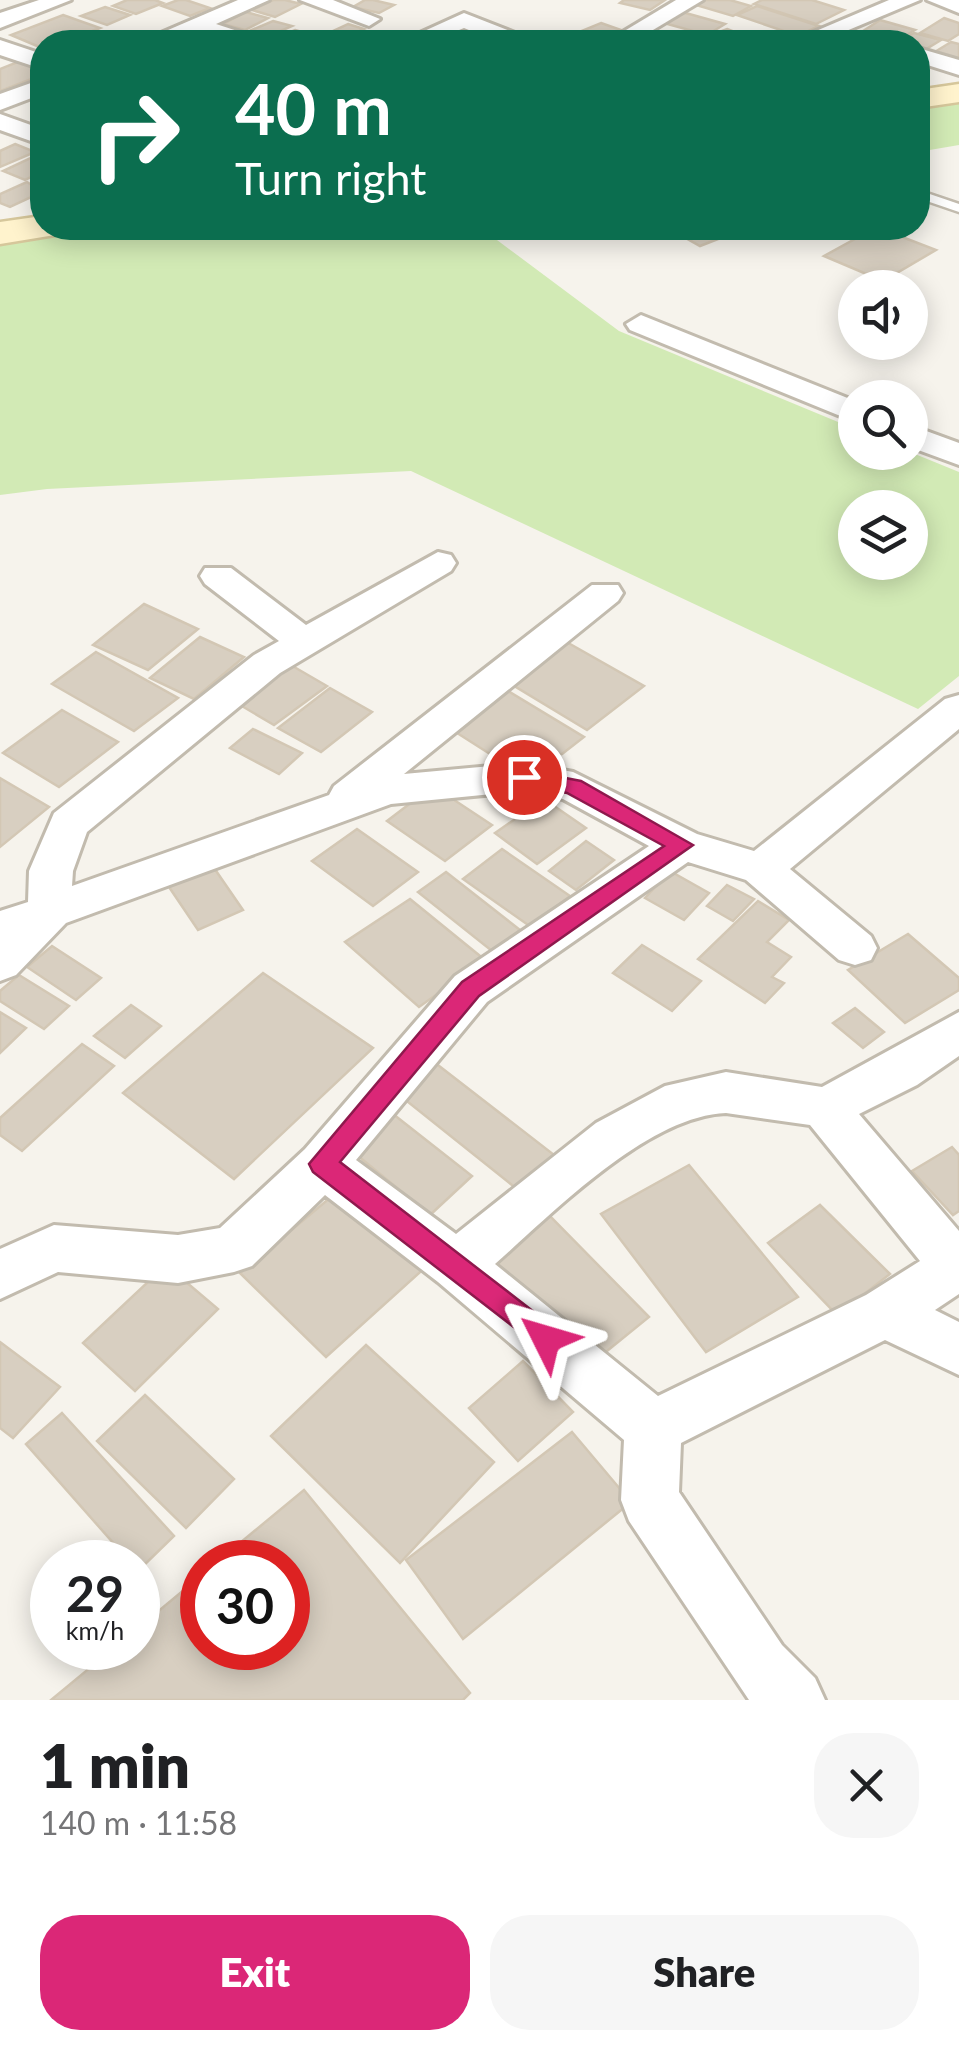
<!DOCTYPE html>
<html lang="en">
<head>
<meta charset="utf-8">
<style>
	:root { --surface:#fff; --page:#f6f6f6; --text:#202124; --muted:#757577; --accent:#db2777 }
	body { margin:0; font-family:Lato,sans-serif; background:var(--page); color:var(--text); height:100vh; display:flex; flex-direction:column; font-size:38px; white-space:nowrap }
	* { box-sizing:border-box; margin:0 }
	p { font-size:32px; color:var(--muted) }
	.icon { flex:none; width:55px; height:55px; fill:none; stroke:currentColor; stroke-width:2; stroke-linecap:round; stroke-linejoin:round }
	.map { position:relative; height:1700px; overflow:hidden }
	.side { display:flex; flex-direction:column; background:var(--surface); flex:1 }
	.side>* { flex:none }
	.guide { position:absolute; left:30px; top:30px; width:900px; height:210px; border-radius:40px; box-shadow:0 5px 25px #0003; background:#0b6e4f; color:#fff; overflow:hidden }
	.buttons { position:absolute; left:838px; top:270px; display:grid; gap:20px }
	.buttons a { display:grid; place-items:center; width:90px; height:90px; border-radius:50%; background:var(--surface); box-shadow:0 5px 25px #0003; font-size:50px }
	.speed { position:absolute; left:30px; top:1540px; display:flex; gap:20px; font-size:50px; font-weight:700; text-align:center }
	.speed>* { display:grid; place-content:center; width:130px; height:130px; border-radius:50%; background:var(--surface); box-shadow:0 5px 25px #0003; line-height:1 }
	.speed small { font-size:25px; font-weight:400 }
	.speed .limit { border:15px solid #d22; background:#fff; color:#111 }
	.pin { position:absolute; display:grid; place-items:center; width:85px; height:85px; color:#fff; margin:-42px; border:5px solid #fff; border-radius:50%; box-shadow:0 2px 10px #0007 }
	.me { position:absolute; width:110px; margin:-55px; rotate:310deg; stroke-linejoin:round; filter:drop-shadow(0 0 8px #0008) }
	.turn { display:flex; align-items:center; gap:35px; height:210px; padding:0 40px; font-size:45px }
	.turn .icon { width:130px; height:130px; stroke-width:2.5 }
	.turn b { display:block; font-size:70px; line-height:85px }
	.round { display:grid; place-items:center; flex:none; width:105px; height:105px; border-radius:40px; background:var(--page) }
	.summary { display:flex; align-items:center; justify-content:space-between; height:170px; padding:0 40px }
	h1 { font-size:60px; font-weight:800; line-height:75px }
	.primary-button { display:flex; gap:20px; margin-top:auto; padding:20px 40px }
	.primary-button a { flex:1; height:115px; border-radius:40px; background:var(--accent); color:#fff; font-size:40px; font-weight:800; line-height:115px; text-align:center }
	.primary-button a+a { background:var(--page); color:var(--text) }
	.map>svg:first-child { display:block }
</style>
</head>
<body>
<div class="map">
<svg width="959" height="1700" viewBox="0 0 959 1700">
	<rect width="100%" height="100%" fill="#f6f3ec"/>
	<g fill="#d2eab5" fill-rule="evenodd">
		<polygon points="959,103 959,145 918,152 918,108"/>
		<path d="M68 228H481L619 331 855 429V452H910L959 472V676L918 709 411 471 47 489 0 495V238ZM855 508H910V562H855Z"/>
	</g>
	<g fill="#d8cfc1" stroke="#d3c7b4" stroke-width="2.5">
		<polygon points="127,0 155,0 163,3 136,14 113,6"/>
		<polygon points="178,0 186,0 210,8 190,16 162,6"/>
		<polygon points="273,0 285,0 301,4 275,17 252,10"/>
		<polygon points="365,0 373,0 394,5 379,13 353,7"/>
		<polygon points="624,0 665,0 650,10 620,3"/>
		<polygon points="706,0 730,0 751,6 733,16 696,5"/>
		<polygon points="762,0 812,0 844,10 816,24 754,4"/>
		<polygon points="757,6 819,26 798,36 737,15"/>
		<polygon points="105,7 130,15 107,25 81,16"/>
		<polygon points="246,12 268,18 245,30 223,24"/>
		<polygon points="682,12 725,24 707,35 664,23"/>
		<polygon points="63,15 100,28 64,42 42,42 42,48 11,35"/>
		<polygon points="944,18 959,23 959,34 948,41 920,33"/>
		<polygon points="880,20 915,30 896,41 863,31"/>
		<polygon points="273,21 292,26 265,38 247,32"/>
		<polygon points="601,23 624,31 597,42 555,42"/>
		<polygon points="348,24 364,29 336,42 320,37"/>
		<polygon points="727,29 760,42 714,42 703,38"/>
		<polygon points="295,30 312,35 296,42 269,41"/>
		<polygon points="914,33 941,40 923,51 918,50 918,42 897,42"/>
		<polygon points="951,42 959,44 959,61 933,53"/>
		<polygon points="20,61 42,69 42,75 0,91 0,69"/>
		<polygon points="15,144 35,152 0,167 0,151"/>
		<polygon points="39,154 42,172 25,180 3,171"/>
		<polygon points="27,182 42,192 10,207 0,203 0,194"/>
		<polygon points="668,228 746,228 700,246"/>
		<polygon points="875,228 879,228 936,250 883,281 824,256"/>
		<polygon points="144,604 198,629 148,670 93,645"/>
		<polygon points="200,637 244,657 194,699 150,678"/>
		<polygon points="563,640 644,686 587,730 506,681"/>
		<polygon points="96,652 178,698 134,731 52,684"/>
		<polygon points="289,664 327,686 274,725 235,702"/>
		<polygon points="498,685 584,737 562,754 501,761 443,724"/>
		<polygon points="330,688 372,712 321,752 278,728"/>
		<polygon points="62,710 118,742 59,787 3,753"/>
		<polygon points="253,729 302,753 279,774 230,748"/>
		<polygon points="0,778 49,807 0,847"/>
		<polygon points="433,786 492,825 445,861 387,821"/>
		<polygon points="544,799 586,828 537,864 495,833"/>
		<polygon points="357,829 418,872 373,906 312,861"/>
		<polygon points="586,841 614,860 576,890 549,871"/>
		<polygon points="502,849 570,896 531,927 463,879"/>
		<polygon points="212,865 243,910 198,930 167,884"/>
		<polygon points="670,871 709,893 684,920 645,898"/>
		<polygon points="446,872 520,930 492,951 418,892"/>
		<polygon points="727,885 754,899 733,921 707,906"/>
		<polygon points="410,899 485,960 419,1007 345,942"/>
		<polygon points="758,901 789,920 767,942 791,957 772,977 784,983 765,1003 698,959"/>
		<polygon points="908,934 959,978 959,990 905,1023 848,970"/>
		<polygon points="642,945 701,981 672,1011 613,973"/>
		<polygon points="52,946 101,978 76,1000 27,967"/>
		<polygon points="263,973 373,1048 234,1179 123,1093"/>
		<polygon points="19,975 69,1006 44,1029 0,1001 0,991"/>
		<polygon points="131,1005 161,1026 125,1058 94,1036"/>
		<polygon points="855,1008 884,1032 863,1048 833,1023"/>
		<polygon points="0,1012 26,1028 0,1053"/>
		<polygon points="82,1044 114,1066 22,1151 0,1135 0,1118"/>
		<polygon points="434,1062 558,1158 522,1193 398,1094"/>
		<polygon points="393,1114 472,1176 430,1215 352,1151"/>
		<polygon points="952,1147 959,1155 959,1211 953,1215 912,1171"/>
		<polygon points="689,1165 798,1297 706,1352 601,1214"/>
		<polygon points="343,1187 429,1264 326,1357 240,1273"/>
		<polygon points="820,1205 890,1274 837,1315 768,1243"/>
		<polygon points="550,1216 649,1317 591,1364 493,1259"/>
		<polygon points="166,1265 218,1309 135,1391 83,1343"/>
		<polygon points="0,1342 60,1387 13,1438 0,1428"/>
		<polygon points="366,1345 494,1462 400,1563 271,1436"/>
		<polygon points="523,1361 573,1412 518,1461 469,1408"/>
		<polygon points="145,1395 234,1479 186,1528 97,1441"/>
		<polygon points="62,1413 174,1536 138,1571 138,1562 130,1562 26,1444"/>
		<polygon points="572,1432 631,1502 463,1639 406,1560"/>
		<polygon points="304,1490 470,1693 463,1700 51,1700 114,1648 138,1648 138,1628 202,1575 202,1648 288,1648 288,1562 217,1562"/>
	</g>
	<g fill="none" stroke-linecap="round" stroke-linejoin="round">
		<defs>
			<polygon id="lane" points="918,190 959,204 959,212 918,198"/>
			<g id="street">
				<polygon points="39,0 71,0 0,28 0,13"/>
				<polygon points="238,0 269,0 216,24 256,37 259,42 226,42 195,33 170,42 140,42"/>
				<polygon points="300,0 333,0 380,19 369,26"/>
				<polygon points="676,0 703,0 633,42 606,42"/>
				<polygon points="889,0 920,0 820,42 790,42"/>
				<polygon points="927,0 959,0 959,13"/>
				<polygon points="464,13 525,37 528,42 498,42 464,28 430,42 400,42"/>
				<polygon points="0,40 42,54 42,69 0,55"/>
				<polygon points="918,48 959,60 959,75 918,62"/>
				<polygon points="42,79 42,94 0,110 0,94"/>
				<polygon points="0,114 42,129 42,145 0,130"/>
				<polygon points="641,315 855,401 855,422 630,330 626,324"/>
				<polygon points="910,425 959,443 959,465 910,447"/>
				<path d="M438 552 451 555 456 563 451 571 280 673 87 832 73 871 72 886 329 795 334 786 592 585H618L623 593 618 601 404 774 524 763 573 772 697 834 754 851 945 699 959 695V729L790 869 871 936 877 948 871 960 855 965 839 960 746 880 688 862 487 1002 356 1160 456 1234 596 1123 665 1086 726 1072 822 1087 959 1012V1056L917 1085 859 1114 959 1231V1294L935 1310 959 1322V1375L885 1340 681 1443 679 1492 782 1645 815 1678 825 1700H749L629 1521 621 1500 624 1440 438 1282 325 1195 252 1266 234 1272 178 1283 58 1272 0 1299V1249L54 1225 178 1235 220 1228 305 1149 455 976 649 846 563 799 524 791 391 804 66 923 16 975 0 981V911L28 902 29 871 54 813 254 655 279 641 205 584 200 576 205 568H231L306 625ZM726 1113 810 1125 920 1261 866 1295 658 1396 495 1264C552 1214 647 1116 726 1113Z"/>
			</g>
			<g id="secondary">
				<polygon points="959,84 959,102 918,108 918,90"/>
				<polygon points="42,216 42,228 59,228 55,235 0,244 0,222"/>
			</g>
		</defs>
		<use href="#lane" stroke="#c2bbae" stroke-width="5"/>
		<use href="#street" stroke="#c2bbae" stroke-width="6"/>
		<use href="#secondary" stroke="#d6c79b" stroke-width="5"/>
		<use href="#lane" fill="#fff" fill-rule="evenodd"/>
		<use href="#street" fill="#fff" fill-rule="evenodd"/>
		<use href="#secondary" fill="#fff3cd" fill-rule="evenodd"/>
	</g>
	<polygon fill="#db2777" stroke="#8e194d" stroke-width="2.5" points="524,770 581,781 693,845 479,996 340,1162 556,1329 560,1339 556,1348 546,1352 313,1172 309,1164 462,982 664,846 567,793 516,783 513,777"/>
</svg>
<div class="buttons">
<a><svg class="icon" aria-label="sound" viewBox="0 0 24 24"><path d="M4 9h4l5-4v14l-5-4H4zM17 9q2 3 0 6"/></svg></a>
<a><svg class="icon" aria-label="search" viewBox="0 0 24 24"><circle cx="10" cy="10" r="6"/><path d="M15 15l6 6"/></svg></a>
<a><svg class="icon" aria-label="layers" viewBox="0 0 24 24"><path d="M12 4l9 5-9 5-9-5zM3 14l9 5 9-5"/></svg></a>
</div>
<div class="speed"><div>29<small>km/h</small></div><div class="limit">30</div></div>
<div class="pin" style="left:524px;top:777px;background:#d93025"><svg class="icon" aria-label="arrive" viewBox="0 0 24 24"><path d="M6 21V4h12l-3 4 3 4H6"/></svg></div>
<svg class="me" style="left:546px;top:1339px" viewBox="-20 -20 40 40"><path d="M0-17L14 15 0 8-14 15z" fill="#db2777" stroke="#fff" stroke-width="4"/></svg>
<div class="guide">
<div class="turn"><svg class="icon" aria-label="right" viewBox="0 0 24 24"><path d="M7 20v-9h11M14 6l5 5-5 5"/></svg><div><b>40 m</b>Turn right</div></div>
</div>
</div>
<section class="side">
<div class="summary"><div><h1>1 min</h1><p>140 m · 11:58</p></div><a class="round"><svg class="icon" aria-label="close" viewBox="0 0 24 24"><path d="M6 6l12 12M18 6L6 18"/></svg></a></div>
<div class="primary-button"><a>Exit</a><a>Share</a></div>
</section>
</body>
</html>
